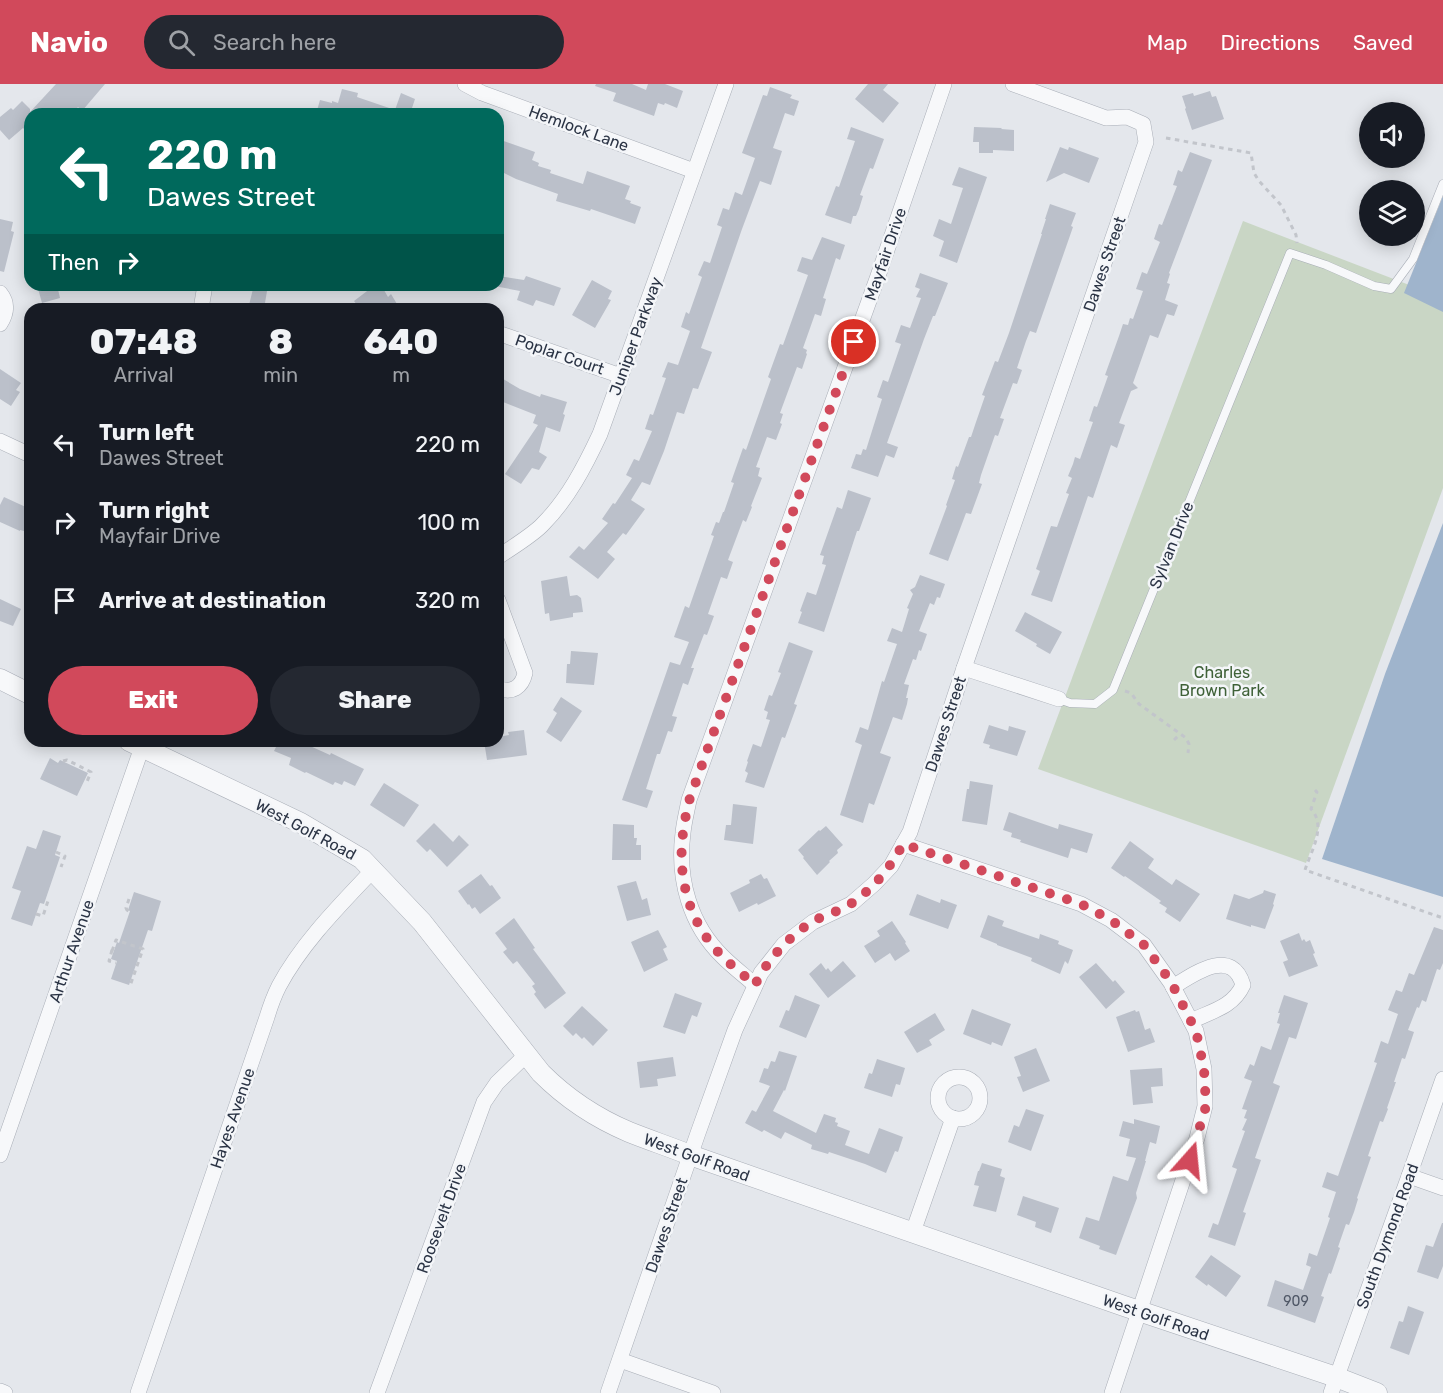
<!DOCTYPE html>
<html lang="en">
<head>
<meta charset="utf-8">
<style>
	:root { --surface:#171b24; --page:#242831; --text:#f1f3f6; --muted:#9ea1a6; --accent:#d1495b }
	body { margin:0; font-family:Rubik,sans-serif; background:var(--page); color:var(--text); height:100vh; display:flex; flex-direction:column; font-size:22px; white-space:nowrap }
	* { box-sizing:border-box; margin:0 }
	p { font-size:20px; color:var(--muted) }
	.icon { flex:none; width:33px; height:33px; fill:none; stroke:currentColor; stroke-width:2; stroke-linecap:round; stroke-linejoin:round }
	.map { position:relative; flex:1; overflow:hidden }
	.drawer { position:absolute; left:24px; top:219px; width:480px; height:444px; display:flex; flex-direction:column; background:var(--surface); border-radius:18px; box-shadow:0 3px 15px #0003 }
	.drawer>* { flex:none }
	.top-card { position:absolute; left:24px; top:24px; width:480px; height:183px; border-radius:18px; box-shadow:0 3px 15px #0003; background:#00695c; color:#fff; overflow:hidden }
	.tools { position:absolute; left:1359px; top:18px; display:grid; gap:12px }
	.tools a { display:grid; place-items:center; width:66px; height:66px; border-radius:50%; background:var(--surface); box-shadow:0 3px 15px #0003; font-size:30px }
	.pin { position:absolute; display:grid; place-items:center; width:51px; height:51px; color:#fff; margin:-26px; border:3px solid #fff; border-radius:50%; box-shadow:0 2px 6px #0007 }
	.me { position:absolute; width:66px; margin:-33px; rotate:18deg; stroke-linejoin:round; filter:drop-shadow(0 0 4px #0008) }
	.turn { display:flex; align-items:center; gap:21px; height:126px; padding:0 24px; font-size:27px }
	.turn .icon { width:78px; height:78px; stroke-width:2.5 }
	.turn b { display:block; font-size:42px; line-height:51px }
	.then { display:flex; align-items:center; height:57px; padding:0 24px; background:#0003; gap:12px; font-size:22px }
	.eta { display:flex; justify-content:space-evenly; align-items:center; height:102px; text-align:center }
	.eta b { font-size:36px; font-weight:800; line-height:42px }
	.button { display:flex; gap:12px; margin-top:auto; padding:12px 24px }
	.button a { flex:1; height:69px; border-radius:36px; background:var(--accent); color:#fff; font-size:24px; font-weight:800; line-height:69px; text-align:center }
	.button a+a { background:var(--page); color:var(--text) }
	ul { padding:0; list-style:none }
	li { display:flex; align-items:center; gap:18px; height:78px; padding:0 24px }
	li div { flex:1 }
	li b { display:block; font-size:22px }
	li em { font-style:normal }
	header { display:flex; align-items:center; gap:36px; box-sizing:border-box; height:84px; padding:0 30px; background:var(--accent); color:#fff }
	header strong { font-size:28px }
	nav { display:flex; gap:33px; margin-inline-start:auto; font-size:21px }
	.search { width:420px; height:54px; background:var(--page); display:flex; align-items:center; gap:15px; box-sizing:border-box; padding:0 21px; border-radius:33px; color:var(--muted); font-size:22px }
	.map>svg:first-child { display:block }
</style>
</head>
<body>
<header>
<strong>Navio</strong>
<div class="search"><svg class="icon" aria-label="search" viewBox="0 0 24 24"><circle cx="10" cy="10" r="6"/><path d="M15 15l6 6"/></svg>Search here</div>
<nav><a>Map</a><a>Directions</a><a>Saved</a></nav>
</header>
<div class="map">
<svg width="1443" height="1309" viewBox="0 0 1443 1309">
	<rect width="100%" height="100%" fill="#e4e7ec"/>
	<polygon fill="#c9d6c5" points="1243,137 1443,214 1443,404 1306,779 1038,685"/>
	<g fill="#9fb4cc">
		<polygon points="1443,112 1443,228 1404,209"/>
		<polygon points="1443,439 1443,813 1322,775 1385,590"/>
	</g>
	<g fill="#bbc0ca">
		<polygon points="56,0 105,0 82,27 78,23 72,30 30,30 30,50 23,44 9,56 0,46 0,33 11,24 13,26 22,17 30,25 30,28"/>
		<polygon points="596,0 632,0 646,6 648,0 665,0 683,7 677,24 665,19 664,21 658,19 654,32 613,17 616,9 595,2"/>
		<polygon points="868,0 888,0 883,6 899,19 883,39 855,15"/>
		<polygon points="770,3 792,11 790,14 799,17 794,32 785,29 773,64 782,67 771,101 760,97 742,145 701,264 712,268 698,305 693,304 684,330 677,328 664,367 650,401 642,398 631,416 645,425 626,451 623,449 607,468 615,475 598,495 569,473 579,462 584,466 608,439 602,435 613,419 615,420 632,394 626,391 634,375 639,377 652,347 645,345 650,330 653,331 666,294 662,293 668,278 678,281 690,247 681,243 686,228 689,230 702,193 698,191 704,177 710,179 722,143 717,141 723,124 729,126 735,108 742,111 755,74 742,69 763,11 767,12"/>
		<polygon points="342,5 358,9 357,13 395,26 401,9 415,15 410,30 316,30 320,16 332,19 332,17 338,19"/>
		<polygon points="1210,7 1212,13 1216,12 1224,35 1192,46 1185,25 1186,24 1182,12 1193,9 1194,12"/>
		<polygon points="851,43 884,55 873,85 870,84 860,111 863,112 859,125 856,132 853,132 851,140 825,131 836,102 839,103 855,57 847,55"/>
		<polygon points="974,43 1002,44 1001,45 1014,46 1014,67 993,66 993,69 979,69 979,58 973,58"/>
		<polygon points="498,55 535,68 532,76 539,79 538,82 551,86 550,89 583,100 587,87 630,102 625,115 631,117 630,119 641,123 635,140 591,125 590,127 556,117 558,110 516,95 498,86"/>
		<polygon points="1060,63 1068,66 1069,63 1099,74 1089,99 1064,89 1046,98"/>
		<polygon points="1190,68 1212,76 1169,189 1170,190 1167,199 1170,200 1165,216 1178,221 1174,232 1167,230 1158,254 1150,251 1133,299 1138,304 1131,307 1119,339 1125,341 1117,364 1111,361 1093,414 1088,412 1052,518 1031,511 1040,487 1036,485 1051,442 1057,443 1069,410 1066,409 1072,394 1068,392 1073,380 1075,373 1080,375 1093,338 1089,337 1094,322 1097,323 1108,292 1105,291 1119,252 1123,240 1128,241 1130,234 1133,235 1143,207 1136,205 1142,188 1147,190 1160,158 1154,155 1159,140 1162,141 1177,102 1173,101 1178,86 1182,88"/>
		<polygon points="959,83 987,93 957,179 939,172 944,157 933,152 939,135 951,140 963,104 952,101"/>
		<polygon points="1050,120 1076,129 1071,142 1073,143 1036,249 1030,247 1026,257 1017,284 1022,286 1017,300 1013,299 1000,334 1004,335 998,352 995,351 981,391 979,399 982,400 971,430 966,429 948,477 929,470 947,422 946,421 955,396 952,395 956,382 958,383 969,353 971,353 976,338 985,312 982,311 995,277 998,278 1009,249 1042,150 1041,150 1046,135 1045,135"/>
		<polygon points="0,135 13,138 11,147 14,148 4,188 0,187"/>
		<polygon points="822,153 845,161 840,176 836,174 823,214 826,215 821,232 815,230 803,264 807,266 806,269 807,270 802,285 797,283 780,329 783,330 780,339 782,340 776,356 767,353 756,383 760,384 758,392 762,394 751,422 752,423 746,438 743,436 728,476 733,478 727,495 721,493 708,530 714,532 707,551 704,550 691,584 694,584 688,601 683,599 672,632 677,633 672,648 668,647 660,670 657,670 646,705 653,707 647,724 622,716 670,578 680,581 689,558 674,553 685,522 689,524 714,452 711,451 716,438 719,439 723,428 724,428 734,399 731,398 743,364 746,366 771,295 768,293 780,260 783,261 808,191 797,187 802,173 812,176"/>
		<polygon points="920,189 948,199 935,232 933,232 924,255 887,359 898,363 894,374 886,371 878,393 851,384 856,370 861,371 863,365 866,366 882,315 877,313 883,296 888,298 901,260 895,258 901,241 910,244 921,214 916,213 920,205 915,203"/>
		<polygon points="498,192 524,196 526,192 561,204 554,222 536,216 533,222 517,216 520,207 489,201 498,201"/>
		<polygon points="592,196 612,207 608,215 611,216 595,244 572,231"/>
		<polygon points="37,201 57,201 60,214 42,219"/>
		<polygon points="254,201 268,201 264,225 248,225"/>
		<polygon points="375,201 381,201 388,213 391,210 397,220 394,222 396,225 360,225 354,217"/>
		<polygon points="0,285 21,299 16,306 20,308 11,322 0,315"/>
		<polygon points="498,292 520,305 540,313 541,310 567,318 563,330 565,331 560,348 546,343 539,368 547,373 539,386 532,384 521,400 505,390 538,341 533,339 536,331 498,316"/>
		<polygon points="848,406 871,414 859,447 857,447 824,548 798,539 802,528 800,527 807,508 816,511 826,481 822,480 824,472 820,471 837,423 842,425"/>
		<polygon points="4,413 30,425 30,435 24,447 20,446 20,447 0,438 0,421"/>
		<polygon points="920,491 945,500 940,514 937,513 934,521 930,519 919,547 927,550 921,567 919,566 916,576 913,575 904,600 909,601 906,614 908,614 907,620 902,636 893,633 880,669 891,673 874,721 869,719 863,739 840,731 862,661 855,658 860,643 868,646 882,597 884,598 897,560 887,557 892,544 902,548 909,525 907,524 913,510 910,506 915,503"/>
		<polygon points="567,492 570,512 577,511 581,514 583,528 573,529 573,533 550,537 549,529 545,530 541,497"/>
		<polygon points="0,515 21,525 13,542 0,537"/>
		<polygon points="1025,528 1062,548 1050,570 1036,562 1037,560 1015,547"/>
		<polygon points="789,558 813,567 794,620 797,621 785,654 782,653 764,704 745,698 748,689 745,687 748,678 747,677 753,660 761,663 770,636 766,635 768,628 764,626 769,611 772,612 781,589 778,588"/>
		<polygon points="571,567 598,569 594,601 566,599 567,580 570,580"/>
		<polygon points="561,613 582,627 561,658 546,648 557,629 553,626"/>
		<polygon points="989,641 1008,647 1009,642 1026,647 1017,672 989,664 990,661 983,659"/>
		<polygon points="524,646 527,671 487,676 484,657 498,657 498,653 509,651 508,648"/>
		<polygon points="279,657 299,657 330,671 331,669 364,685 355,702 344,697 342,701 335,698 333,701 306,688 305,689 289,681 291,674 274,667"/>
		<polygon points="50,674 58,679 60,676 88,689 77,712 40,695"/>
		<polygon points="970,697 993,701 987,741 962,737 967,705 969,705"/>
		<polygon points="384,699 419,721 404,743 370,721"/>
		<polygon points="733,720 757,723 753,760 724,756 726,741 731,741"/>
		<polygon points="1009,728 1058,745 1059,740 1093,750 1087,769 1071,764 1068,774 1020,758 1021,756 1011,753 1012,749 1003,746"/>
		<polygon points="434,739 453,758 459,751 469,761 447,783 430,765 427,768 416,757"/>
		<polygon points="613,740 634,741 634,754 637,754 636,761 641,761 641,776 612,776"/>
		<polygon points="826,742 843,761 837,766 838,769 829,777 830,778 817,791 803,774 804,773 798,766 819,746 820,747"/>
		<polygon points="43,746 61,752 55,771 60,773 44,820 40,819 32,842 11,835 21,807 12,804 27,762 36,765"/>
		<polygon points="1130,757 1154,775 1148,784 1172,801 1176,795 1200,810 1180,838 1165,828 1167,824 1159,819 1161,817 1125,792 1124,793 1111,784"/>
		<polygon points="481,790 490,802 492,801 501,814 480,830 475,823 472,825 469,820 468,821 458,807"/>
		<polygon points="761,790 764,795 767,794 776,812 758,821 757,819 739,828 730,809 750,799 749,796"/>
		<polygon points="636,797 642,816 647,814 651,831 627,837 617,802"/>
		<polygon points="1264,806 1276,810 1273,820 1274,821 1265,845 1251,841 1251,843 1226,835 1234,810 1249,815 1263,809"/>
		<polygon points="134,808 161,817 152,847 148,846 129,901 111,895 117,877 111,875 117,858 119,859 130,827 128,826"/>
		<polygon points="917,810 940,819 941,815 957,821 948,845 909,831"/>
		<polygon points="988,831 1004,837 1002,842 1039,855 1040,850 1059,857 1058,860 1073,866 1068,880 1065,877 1060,890 1031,877 1032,874 997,861 997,860 980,853"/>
		<polygon points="514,834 535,864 533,865 566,909 545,925 534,910 536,908 532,902 535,900 517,877 513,880 503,868 507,865 495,849"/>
		<polygon points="892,837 906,858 905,859 910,867 895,877 890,869 875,879 864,862 880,852 877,847"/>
		<polygon points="1434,843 1443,846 1443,879 1440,886 1437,885 1426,918 1422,916 1419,924 1417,923 1408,946 1414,948 1405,975 1402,974 1394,998 1396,998 1387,1024 1388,1025 1383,1038 1380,1037 1368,1072 1371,1073 1357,1114 1358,1115 1354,1128 1349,1141 1346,1140 1338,1163 1340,1164 1331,1190 1329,1189 1321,1212 1324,1213 1315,1239 1267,1222 1275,1196 1303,1206 1311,1183 1306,1181 1309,1169 1317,1172 1330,1134 1328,1133 1336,1108 1322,1103 1327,1088 1338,1092 1377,979 1374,978 1381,957 1388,960 1398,930 1388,926 1396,906 1402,908 1409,889 1414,891"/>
		<polygon points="658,846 667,863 663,865 668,876 644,888 631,858"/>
		<polygon points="1299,849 1302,857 1304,855 1306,858 1310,856 1315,869 1313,870 1318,882 1289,893 1283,878 1288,876 1280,857"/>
		<polygon points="843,877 856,892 828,914 809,890 821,879 826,886 828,884 831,888"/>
		<polygon points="1096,879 1113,898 1115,896 1125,908 1106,925 1079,893"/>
		<polygon points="675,909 702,919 697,933 692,931 685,950 663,943"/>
		<polygon points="795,911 820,921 806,954 779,943 786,926 789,927"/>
		<polygon points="1284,911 1308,919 1296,955 1289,953 1273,999 1280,1002 1255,1074 1261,1076 1243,1128 1246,1129 1235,1162 1208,1153 1213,1139 1218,1141 1237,1085 1232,1083 1245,1047 1242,1046 1247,1035 1244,1034 1247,1026 1242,1025 1252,997 1244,994 1250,980 1254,982 1261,962 1271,966 1280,940 1277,939 1280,929 1278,929"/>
		<polygon points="582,922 608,946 593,962 584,953 582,955 576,949 573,952 563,942"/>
		<polygon points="972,925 1011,940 1002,962 992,958 991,961 963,950"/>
		<polygon points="1135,926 1136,928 1139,927 1145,946 1150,944 1155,958 1128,968 1116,933"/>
		<polygon points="935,929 945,946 929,956 932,961 917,969 904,948"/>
		<polygon points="1036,964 1050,997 1023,1008 1017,993 1021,992 1014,973"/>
		<polygon points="779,967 797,972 785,1007 784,1006 773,1027 816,1049 824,1030 836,1034 835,1038 838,1039 837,1042 850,1047 845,1061 869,1070 879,1044 903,1053 898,1068 895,1067 886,1089 865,1080 829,1068 828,1070 811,1065 812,1061 785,1048 781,1055 764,1046 762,1048 745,1039 752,1026 756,1028 770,1002 759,998 764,984 768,985 771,977 775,978"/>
		<polygon points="673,973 676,992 657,995 658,1002 640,1004 637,978"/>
		<polygon points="877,975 905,984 900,1001 896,1000 892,1013 864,1004 869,989 872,990"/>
		<polygon points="1162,984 1163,1002 1151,1003 1153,1019 1133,1021 1130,986"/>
		<polygon points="1026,1025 1044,1031 1031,1067 1008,1058 1014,1041 1019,1043"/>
		<polygon points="1134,1035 1160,1042 1156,1060 1150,1058 1145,1077 1146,1077 1136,1109 1137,1114 1116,1171 1099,1165 1100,1162 1079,1154 1086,1133 1099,1137 1113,1092 1128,1097 1136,1074 1126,1072 1130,1055 1119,1052 1123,1037 1134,1040"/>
		<polygon points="982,1079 1002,1085 1000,1092 1005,1094 996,1128 973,1122 979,1102 974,1101 978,1087 979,1087"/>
		<polygon points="1023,1112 1059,1124 1051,1149 1035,1143 1036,1138 1017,1131"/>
		<polygon points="1442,1139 1443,1139 1443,1182 1438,1195 1417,1188 1426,1161 1433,1163"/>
		<polygon points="1211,1171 1241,1192 1226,1213 1208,1200 1207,1202 1195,1193"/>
		<polygon points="1408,1222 1424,1228 1409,1271 1390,1264 1399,1237 1403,1238"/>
	</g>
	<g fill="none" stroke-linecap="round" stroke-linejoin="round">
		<defs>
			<polyline id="service" points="1059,615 1070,619 1095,620 1113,606 1290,169 1326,181 1374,202 1391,205 1413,175 1443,100"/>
			<g id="minor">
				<polyline points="465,0 482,9 694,87"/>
				<path d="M0 209C8 219 7 229 0 240"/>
				<polyline points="201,225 205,201"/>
				<polyline points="498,249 621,292"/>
				<polyline points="0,357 30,371"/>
				<path d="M498 473C511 464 533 451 543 440 568 415 585 382 600 350L726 0"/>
				<path d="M498 516 525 589C522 603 512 610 498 604"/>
				<polyline points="964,584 1059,615"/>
				<polyline points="903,760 1081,820 1111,836 1144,861 1171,899 1196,947 1204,985 1205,1022 1197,1054 1112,1309"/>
				<path d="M755 901C745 892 733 883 723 873 690 841 677 795 683 749 684 738 687 727 689 716L878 192 944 0"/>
				<path d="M1173 903C1195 889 1232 863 1243 901 1233 923 1212 927 1191 937"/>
				<circle cx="959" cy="1014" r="21"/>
				<polyline points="0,1071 142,663"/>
				<polyline points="1409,1092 1443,1104"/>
				<polyline points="913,1148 953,1034"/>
				<polyline points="620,1276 713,1309"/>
				<polyline points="0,1307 5,1309"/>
				<path d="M138 1309 267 933C270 923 274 912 279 902 302 859 339 822 373 786"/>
				<polyline points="377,1309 484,1018 497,999 526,971"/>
				<polyline points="608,1309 698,1049 735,946 761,889 784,860 813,838 851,820 874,800 891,782 910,748 964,584 1146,58 1143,40 1127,33 1106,34 1013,0"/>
				<polyline points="1331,1309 1409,1092 1443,995"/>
			</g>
			<g id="tertiary">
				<polyline points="0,595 30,610"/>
				<path d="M129 657 301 739 362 775 422 838 541 989C566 1014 596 1034 629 1048 649 1056 670 1063 690 1071L1124 1222 1336 1293 1377 1309"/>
			</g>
		</defs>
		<use href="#service" stroke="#a9aeb7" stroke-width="9"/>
		<use href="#minor" stroke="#a9aeb7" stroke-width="16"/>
		<use href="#tertiary" stroke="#a9aeb7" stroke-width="21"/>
		<g stroke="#c2c5cb" stroke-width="3" stroke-dasharray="4.5 4.5" stroke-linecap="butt">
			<polyline points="1166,54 1251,69 1254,89 1259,97 1281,121 1296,151 1297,159"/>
			<polyline points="1125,607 1131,609 1139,620 1186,654 1189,660 1188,669"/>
			<polyline points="1174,656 1180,650"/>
			<polyline points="63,677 67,676 91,688 86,700"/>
			<path d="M1315 706 1317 708 1311 725C1327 742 1311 767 1305 786L1443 834"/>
			<polyline points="56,768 65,772 61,783"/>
			<polyline points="129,815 126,824 127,826 130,828"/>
			<polyline points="36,830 43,832 49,814"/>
			<polyline points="112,866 109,877 116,879"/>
			<polyline points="112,867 116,856 143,865 130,902"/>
		</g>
		<use href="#service" stroke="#f7f8fa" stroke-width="8"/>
		<use href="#minor" stroke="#f7f8fa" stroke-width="15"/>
		<use href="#tertiary" stroke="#f7f8fa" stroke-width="20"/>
	</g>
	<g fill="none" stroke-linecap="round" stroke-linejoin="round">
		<path stroke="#d1495b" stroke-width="10" stroke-dasharray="0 18" d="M854 258 689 717C687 727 684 738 683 749 677 795 690 841 723 873 733 883 745 892 755 901 766 877 791 850 814 837 826 830 841 827 852 819 875 803 890 784 903 760L1081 820 1111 836 1144 861 1171 898 1196 947 1204 985 1206 1022 1190 1076"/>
	</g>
	<g text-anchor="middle" stroke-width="5" stroke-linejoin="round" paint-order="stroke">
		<g font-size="14" fill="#4f5766">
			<text x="1296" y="1222">909</text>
		</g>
		<g font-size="16" fill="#2b3445" stroke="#f4f6f9">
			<text transform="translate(579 44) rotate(20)" y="6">Hemlock Lane</text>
			<text transform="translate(885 170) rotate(-71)" y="6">Mayfair Drive</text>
			<text transform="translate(1104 180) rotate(-71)" y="6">Dawes Street</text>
			<text transform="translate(635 252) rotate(-70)" y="6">Juniper Parkway</text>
			<text transform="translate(560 270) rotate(19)" y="6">Poplar Court</text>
			<text transform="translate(1171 461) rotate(-68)" y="6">Sylvan Drive</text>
			<text transform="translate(945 640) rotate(-72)" y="6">Dawes Street</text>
			<text transform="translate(306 745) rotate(28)" y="6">West Golf Road</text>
			<text transform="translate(71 867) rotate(-71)" y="6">Arthur Avenue</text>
			<text transform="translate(232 1034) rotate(-71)" y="6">Hayes Avenue</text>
			<text transform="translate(697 1073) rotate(20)" y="6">West Golf Road</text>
			<text transform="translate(441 1134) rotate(-70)" y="6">Roosevelt Drive</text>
			<text transform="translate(666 1141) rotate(-71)" y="6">Dawes Street</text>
			<text transform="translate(1387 1152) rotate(-70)" y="6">South Dymond Road</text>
			<text transform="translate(1156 1233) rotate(19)" y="6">West Golf Road</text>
		</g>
		<g font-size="16" fill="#3f6138" stroke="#f4f6f9">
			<text x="1222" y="594">Charles<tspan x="1222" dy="18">Brown Park</tspan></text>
		</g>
	</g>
</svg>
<div class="tools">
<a><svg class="icon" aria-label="sound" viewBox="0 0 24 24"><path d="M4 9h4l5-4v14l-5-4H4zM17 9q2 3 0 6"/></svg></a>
<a><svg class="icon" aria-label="layers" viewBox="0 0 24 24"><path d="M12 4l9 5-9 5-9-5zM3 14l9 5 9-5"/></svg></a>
</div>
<div class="pin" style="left:854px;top:258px;background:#d93025"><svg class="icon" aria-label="arrive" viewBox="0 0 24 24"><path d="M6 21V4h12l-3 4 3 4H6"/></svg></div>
<svg class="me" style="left:1190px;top:1076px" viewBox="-20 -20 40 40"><path d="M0-17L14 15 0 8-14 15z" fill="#d1495b" stroke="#fff" stroke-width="4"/></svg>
<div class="top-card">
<div class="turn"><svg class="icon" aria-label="left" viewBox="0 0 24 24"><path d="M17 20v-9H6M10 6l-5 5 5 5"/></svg><div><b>220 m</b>Dawes Street</div></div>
<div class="then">Then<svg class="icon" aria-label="right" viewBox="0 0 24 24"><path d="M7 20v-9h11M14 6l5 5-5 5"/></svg></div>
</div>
<section class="drawer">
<div class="eta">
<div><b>07:48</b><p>Arrival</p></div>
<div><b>8</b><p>min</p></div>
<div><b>640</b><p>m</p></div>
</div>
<ul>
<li><svg class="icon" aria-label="left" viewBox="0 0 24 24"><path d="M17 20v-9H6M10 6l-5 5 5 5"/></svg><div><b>Turn left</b><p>Dawes Street</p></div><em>220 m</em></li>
<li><svg class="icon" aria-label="right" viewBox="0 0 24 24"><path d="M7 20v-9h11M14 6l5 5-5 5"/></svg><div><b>Turn right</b><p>Mayfair Drive</p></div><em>100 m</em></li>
<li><svg class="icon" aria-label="arrive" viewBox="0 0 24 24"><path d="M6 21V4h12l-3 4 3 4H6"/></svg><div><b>Arrive at destination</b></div><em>320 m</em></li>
</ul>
<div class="button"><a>Exit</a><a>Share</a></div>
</section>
</div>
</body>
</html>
